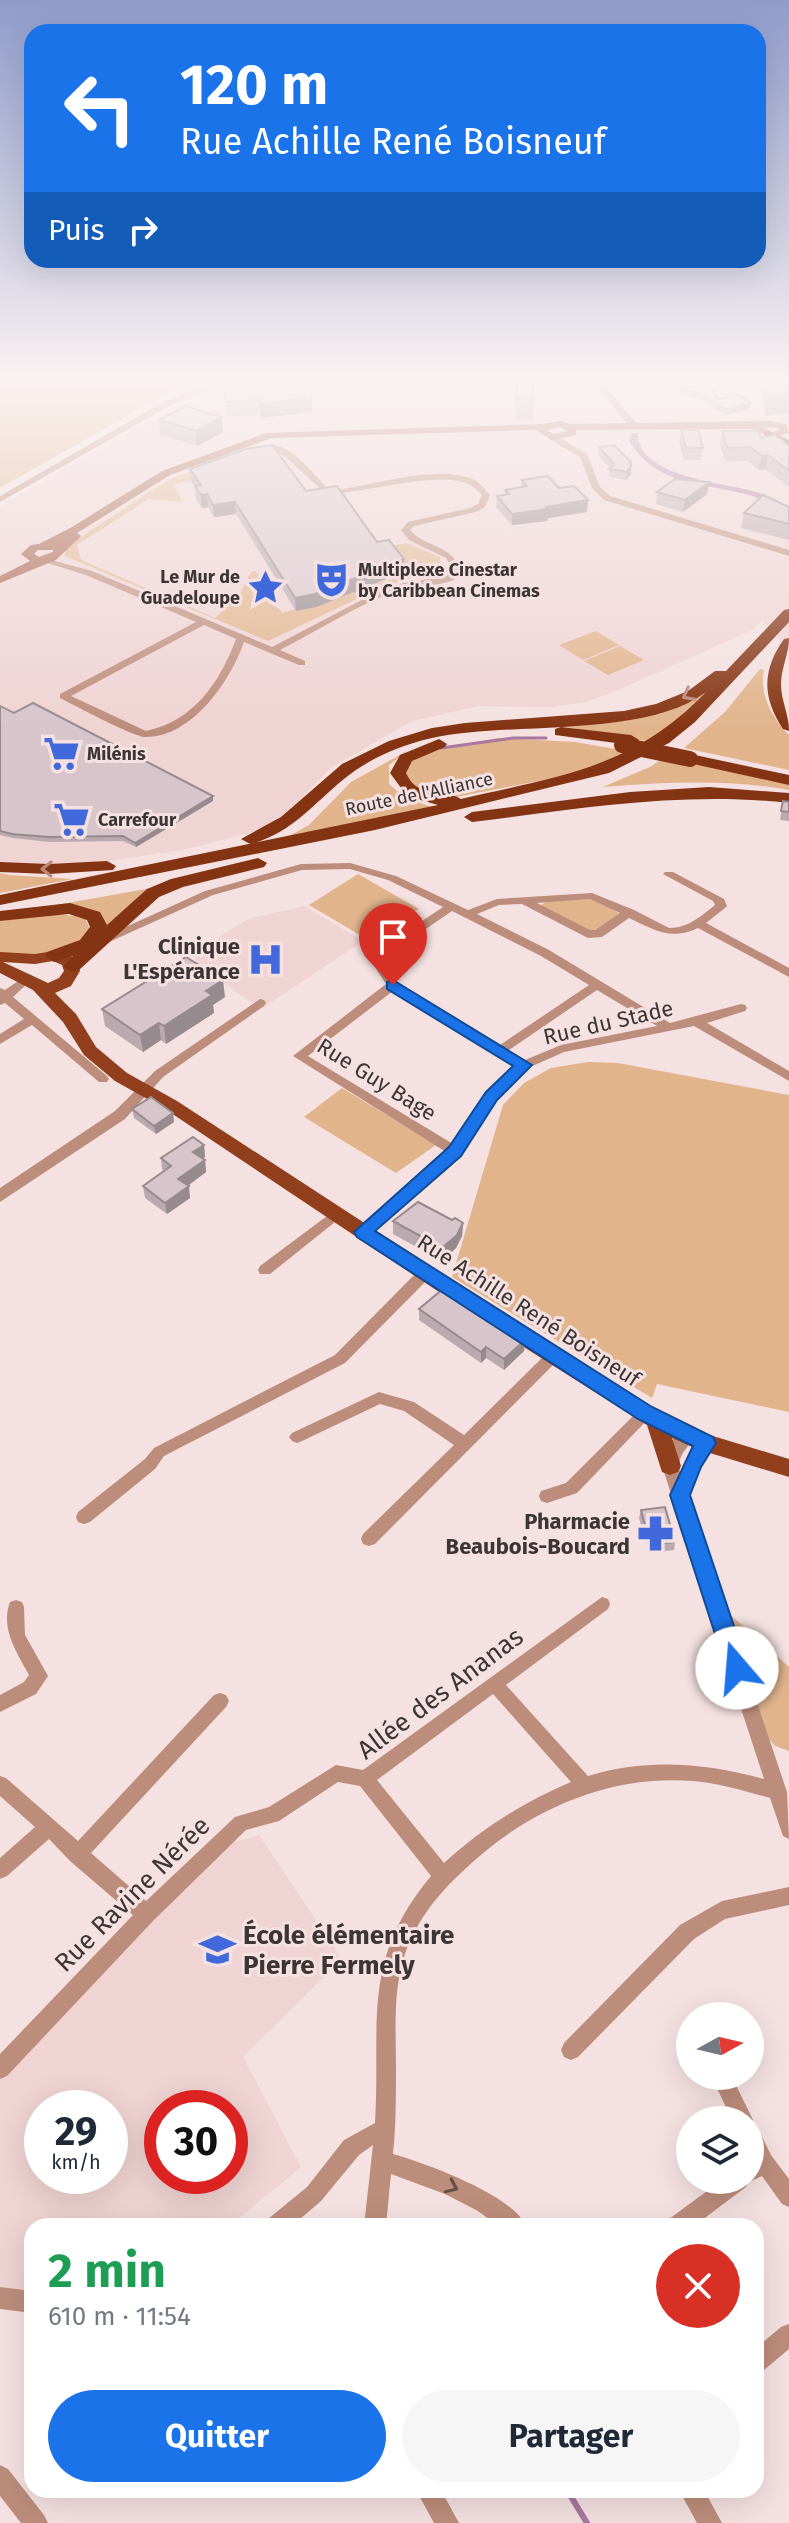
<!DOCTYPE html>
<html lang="fr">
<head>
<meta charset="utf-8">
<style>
	:root { --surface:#fff; --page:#f6f6f7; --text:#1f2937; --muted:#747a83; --accent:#1a73e8 }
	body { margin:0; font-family:"Fira Sans",sans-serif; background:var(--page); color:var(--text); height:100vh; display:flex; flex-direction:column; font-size:30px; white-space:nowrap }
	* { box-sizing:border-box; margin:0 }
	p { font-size:26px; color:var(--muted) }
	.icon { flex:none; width:44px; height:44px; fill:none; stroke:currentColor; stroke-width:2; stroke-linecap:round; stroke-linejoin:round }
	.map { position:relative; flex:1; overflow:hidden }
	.sheet { position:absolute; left:24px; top:2218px; width:740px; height:280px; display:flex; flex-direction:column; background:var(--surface); border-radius:24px; box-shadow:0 8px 32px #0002 }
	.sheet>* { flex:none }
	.banner { position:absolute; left:24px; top:24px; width:742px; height:244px; border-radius:24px; box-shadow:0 8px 32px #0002; background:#1a73e8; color:#fff; overflow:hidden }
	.needle { width:52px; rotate:82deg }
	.tools { position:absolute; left:676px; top:2002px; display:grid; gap:16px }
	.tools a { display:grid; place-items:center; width:88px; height:88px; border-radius:50%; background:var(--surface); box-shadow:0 8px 32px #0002; font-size:40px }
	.speed { position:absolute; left:24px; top:2090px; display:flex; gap:16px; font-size:40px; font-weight:700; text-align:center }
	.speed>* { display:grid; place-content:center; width:104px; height:104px; border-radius:50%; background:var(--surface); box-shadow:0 8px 32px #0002; line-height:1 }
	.speed small { font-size:20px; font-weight:400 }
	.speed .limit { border:12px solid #d22; background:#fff; color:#111 }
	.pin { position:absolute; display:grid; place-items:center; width:68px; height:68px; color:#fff; margin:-82px -34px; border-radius:50% 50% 50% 0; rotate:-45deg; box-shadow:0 0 8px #0007 }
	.pin .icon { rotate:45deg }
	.me { position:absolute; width:88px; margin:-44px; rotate:342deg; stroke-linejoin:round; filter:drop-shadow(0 0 6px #0008) }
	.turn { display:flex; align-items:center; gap:28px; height:168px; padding:0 24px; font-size:36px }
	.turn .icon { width:104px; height:104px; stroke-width:2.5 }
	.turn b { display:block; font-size:56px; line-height:68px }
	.then { display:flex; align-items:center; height:76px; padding:0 24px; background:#0003; gap:16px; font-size:30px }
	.round { display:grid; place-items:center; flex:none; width:84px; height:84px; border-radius:42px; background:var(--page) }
	.overview { display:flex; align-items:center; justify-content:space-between; height:136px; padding:0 24px }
	h1 { font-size:48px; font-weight:700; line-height:60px; color:#1e9e55 }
	.action { display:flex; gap:16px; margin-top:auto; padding:16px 24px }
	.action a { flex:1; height:92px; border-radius:48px; background:var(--accent); color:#fff; font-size:32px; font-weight:700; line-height:92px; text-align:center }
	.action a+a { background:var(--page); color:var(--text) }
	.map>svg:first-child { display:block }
</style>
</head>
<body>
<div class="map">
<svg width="789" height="2523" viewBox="0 0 789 2523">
	<rect width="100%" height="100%" fill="#f5e1e1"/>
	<g fill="#f0d3d3" fill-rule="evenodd">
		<polygon points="711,376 789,376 789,651 762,620 752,630 621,689 586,702 551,707 479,706 412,721 332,767 275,824 261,830 187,849 91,864 0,863 0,506 187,400 244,387 299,384 541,387 712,379"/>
		<polygon points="304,906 363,941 261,1009 196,964 194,953 248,919"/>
		<path d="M259 1835 342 1959 243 2057 301 2167 230 2226H32V2294L0 2289V2079L229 1843ZM42 2108H110V2176H42ZM162 2108H230V2176H162Z"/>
	</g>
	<g fill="#e1b48c">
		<polygon points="0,376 197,376 0,488"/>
		<polygon points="274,450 282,455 174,485 182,502 149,499 77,545 81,560 215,618 239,595 251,572 256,571 282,613 398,577 404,572 385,547 407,543 440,557 443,576 407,579 380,588 268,641 65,556 66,548 79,538 165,482 203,466"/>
		<polygon points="596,631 619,645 583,660 559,645"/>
		<polygon points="620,646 644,660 608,675 584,661"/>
		<path d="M760 669 764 670C759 694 772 718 789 735V770L684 748 725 712Z"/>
		<path d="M712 688 652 742 561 726C623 726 656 714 712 688Z"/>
		<polygon points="498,738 575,742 632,752 574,774 451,798 436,798 404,783 404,764 434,749"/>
		<polygon points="407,751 389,765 389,784 404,797 434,808 284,839 309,825 351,782"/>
		<path d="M664 757 789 783V790C727 779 665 782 603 787L652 766Z"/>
		<polygon points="0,873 9,875 73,879 0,893"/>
		<polygon points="358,874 419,909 370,941 309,905"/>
		<polygon points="157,887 96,941 104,922 56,905"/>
		<polygon points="595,898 620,914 591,932 544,910 541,905 546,902"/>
		<path d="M55 914 85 917 91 933C73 957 27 956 0 955V921Z"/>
		<polygon points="588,1062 618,1063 789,1095 789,1412 657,1384 652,1398 452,1277 503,1105 524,1083 551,1068"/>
		<polygon points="342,1088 436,1145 396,1173 304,1117"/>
		<polygon points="726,1611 789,1667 789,1751 775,1746 769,1739"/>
	</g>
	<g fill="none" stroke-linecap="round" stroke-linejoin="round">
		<polyline stroke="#a9779f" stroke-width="3" points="441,748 513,738 546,738"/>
		<polyline stroke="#a9779f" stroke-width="6" points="567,2490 587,2523"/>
		<g fill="#a9779f" fill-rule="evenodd">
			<polygon points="594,376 602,376 607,388 636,423 636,427 630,427 600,391"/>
			<path d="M632 433H638C636 475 717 482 748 490 763 493 776 499 789 507V513C775 507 764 499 749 495 702 482 658 487 629 441Z"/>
		</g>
		<g fill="#bd8d7b" fill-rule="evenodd">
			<polygon points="433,376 450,376 417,383 259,382 201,393 169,406 0,502 0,496 163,402 196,389 259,378 417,379"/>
			<polygon points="549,435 555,435 587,454 600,487 610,496 789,550 789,556 604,500 592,488 580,457 549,439"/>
			<path d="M273 445C294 447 314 475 328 489H343C378 484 444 463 476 481 481 484 486 491 490 495L485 507 476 512 414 526 410 530C424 546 449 545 458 565L454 580C436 587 417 584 398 590 357 605 319 630 280 650L305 661V665H299L244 642C231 680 192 738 145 737 134 737 74 705 60 698V694L196 622 86 575 44 562V558L92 571 272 647 377 592 403 583 447 576 450 565 446 558 409 540 401 530 408 522 470 508 478 504 482 495C479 492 476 489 472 486 446 468 361 494 326 494L287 458 273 449ZM204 625 236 639C220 682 194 721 146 731L71 696Z"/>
			<path d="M350 863 396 876 468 910 497 899 592 893 634 910 669 928C688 928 700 917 715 905L713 901 663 874 665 872H673L724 899 727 906 725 908 706 923 789 968V977L698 928C670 941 655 930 629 918L602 937 588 938 522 904 499 905 477 914 549 950 670 1023 741 1004 745 1005 747 1008 745 1011 707 1023 789 1071V1081L694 1026 564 1052 528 1068 496 1099 460 1154 368 1236H358L356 1232 358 1228 446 1152 293 1056 386 984 369 958 371 955 443 907 388 880 350 869 302 870 213 895 107 943 103 944 97 940 205 891 301 864ZM590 899 620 913 595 930H590L537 903ZM452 911 541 956 589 985 500 1045 397 982 382 959ZM597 990 657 1026 561 1045 525 1060 509 1050ZM393 991 516 1066 486 1093 453 1144 308 1056Z"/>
			<polygon points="24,977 30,981 13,997 107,1076 109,1079 107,1082 99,1082 32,1025 0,1044 0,1034 24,1019 5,1003 0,1005 0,988 5,990"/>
			<polygon points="260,999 264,1000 266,1003 264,1006 163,1077 148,1094 138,1094 137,1091 138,1088 155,1071"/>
			<polygon points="335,1210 340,1212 342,1215 340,1218 270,1274 260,1274 258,1270 260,1266"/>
			<polygon points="426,1267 431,1268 433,1272 431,1276 345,1363 164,1456 155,1469 90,1522 84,1524 78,1522 76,1517 78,1512 145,1459 154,1448 335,1355 421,1268"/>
			<polygon points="554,1349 559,1351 561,1355 559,1359 375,1544 369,1546 363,1544 361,1539 363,1534 454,1445 404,1411 380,1404 302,1441 297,1443 292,1441 289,1437 292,1433 379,1392 414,1402 464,1435 549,1351"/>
			<polygon points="645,1407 650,1409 653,1413 650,1417 577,1493 547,1503 541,1501 539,1496 541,1491 566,1483 640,1409"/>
			<path d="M687 1430 692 1432 695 1436C686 1451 675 1456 681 1475L701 1439 706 1437 711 1439 714 1443 700 1467 688 1496 787 1792 789 1839 783 1836 770 1798C744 1791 719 1783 693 1781 606 1774 524 1812 463 1871 436 1896 413 1925 403 1961 393 1995 396 2034 396 2069 396 2098 396 2126 393 2154 425 2163 513 2195 526 2226H498L478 2211 445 2194 391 2174 386 2226H364L373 2145 359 2155 321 2201 292 2226H264L268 2219 307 2187 344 2140 375 2123C381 2023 360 1961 431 1876L360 1786 338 1782 279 1821 246 1830 153 1921 7 2076 0 2079V2054L133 1915 70 1861 49 1839 7 1876 0 1879V1858L35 1827 0 1796V1776L6 1778 78 1841 214 1695 220 1693 226 1695 229 1701 226 1707 91 1853 146 1901 235 1817 269 1807 336 1765 363 1770 602 1597 608 1599 610 1604 608 1609 506 1685 588 1776C647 1758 705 1763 764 1779L662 1466C665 1450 671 1436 687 1430ZM493 1694 571 1782C524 1802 482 1828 444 1863L377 1780Z"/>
			<path d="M16 1600 22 1602 24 1607 25 1635 48 1676 36 1694 0 1712V1695L24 1682 29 1675C17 1653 0 1628 10 1602Z"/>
			<polygon points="789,1887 789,1905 725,1919 694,1939 578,2057 571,2060 564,2057 561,2050 564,2043 680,1925 722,1901"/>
			<polygon points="720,2076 732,2077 753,2120 751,2124 757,2127 771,2155 789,2179 789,2207 782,2204 762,2176 749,2182 746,2187 694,2226 665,2226 669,2219 722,2180 750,2180 750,2120 732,2120 715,2084"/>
			<polygon points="0,2287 32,2291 32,2313 0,2309"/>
			<polygon points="789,2324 789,2349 764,2370 756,2373 756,2348 781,2327"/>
			<polygon points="0,2465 8,2469 44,2515 48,2523 21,2523 0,2496"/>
			<polygon points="416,2490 441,2490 459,2523 434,2523"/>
			<polygon points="679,2490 704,2490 722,2523 697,2523"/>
		</g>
		<polygon fill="#bd8d7b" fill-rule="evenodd" points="143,1086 150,1091 125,1119 0,1202 0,1188 115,1111 138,1088"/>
		<path fill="#a56147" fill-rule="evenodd" d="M561 421 570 424 770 421 786 424 789 433 772 438 752 429 576 430V435L552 440 536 430 272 438 170 475 77 533 81 536 79 538 56 560 0 583V576L30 561 21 554 31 545 39 544 72 527 162 471 266 433 542 424ZM560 427 567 431 553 434 547 430ZM770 427 778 428 779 430 772 432 764 428ZM38 550H53V552L39 557 34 554Z"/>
		<path fill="#923f1d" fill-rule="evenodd" d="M54 951 76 958 80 971 71 986 55 993 76 1014 96 1047 127 1073 177 1101 495 1308 664 1414 703 1433 789 1459V1477L697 1449 672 1438 681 1466 678 1472 670 1475 662 1472 647 1425 481 1320 165 1109 115 1081 84 1055 63 1022 33 990 0 973V952L35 954ZM53 961 62 965 64 971 59 978 48 983 3 962 35 964Z"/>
		<g fill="#843412" fill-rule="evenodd">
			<polygon points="768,431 789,440 789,449 764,438 764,432"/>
			<path d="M789 609V622L695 722 669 743 609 773 375 830 0 905V895L438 805 407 796 390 773 400 755 439 739 447 744 445 747 412 761 406 773C418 800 442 787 461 799 559 776 632 769 706 692 644 739 508 721 432 738 401 745 368 759 344 779 313 804 291 834 250 844L241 839 281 817 342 764 389 741 432 728 465 723 624 711 656 704 688 691 715 671H726L784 610Z"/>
			<path d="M789 638C789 654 781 668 781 684 781 701 789 714 789 731L783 729C762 697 762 670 784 639Z"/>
			<polygon points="561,727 631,735 639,740 631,745 555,735 555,729"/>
			<polygon points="690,754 789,775 789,785 684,762 684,756"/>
			<path d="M709 787 789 793V803C682 791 578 809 472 822L464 817 472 812 630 792Z"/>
			<polygon points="258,858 267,863 264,867 183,887 159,897 79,970 72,972 63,966 73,956 54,962 45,956 47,952 80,940 90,927 87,920 69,914 0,921 0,911 70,903 100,912 107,925 147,889 171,879"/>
			<polygon points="107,861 116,866 113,870 49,874 0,872 0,862 49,864"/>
		</g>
		<polyline stroke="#843412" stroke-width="16" points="622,745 690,759"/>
	</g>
	<g fill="#baa9af">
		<polygon points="765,376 789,381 765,416 762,397"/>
		<polygon points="223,383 312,412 261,418 260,415 227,417"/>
		<polygon points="516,383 534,399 533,420 517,420 515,404"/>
		<polygon points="676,386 718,399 750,409 725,415 703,401 675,392"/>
		<polygon points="159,420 223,432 197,446 160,435"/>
		<polygon points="681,430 703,448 701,460 684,460 679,442"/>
		<polygon points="722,431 761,438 789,446 789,487 765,469 759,470 748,461 725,462 720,445"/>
		<polygon points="599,447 631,474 626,480 609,477 610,468 598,455"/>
		<polygon points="190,469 306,491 377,542 404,559 404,572 316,607 296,611 236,514 214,517 208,507 202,508 196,499 195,487 191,481"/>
		<polygon points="522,480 559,488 588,500 587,512 548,518 547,521 512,525 496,507 497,496 505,494 505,490 521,487"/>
		<polygon points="709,482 707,494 683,512 656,504 657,492"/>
		<polygon points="789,507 789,540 741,528 744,513"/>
		<polygon points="0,706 14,713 213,796 213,801 136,847 123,841 50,842 13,838 0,835"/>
		<polygon points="783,801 789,802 789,821 780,820"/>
		<polygon points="225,997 213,1005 214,1013 166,1044 161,1040 143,1052 105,1026 102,1009"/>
		<polygon points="132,1109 174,1122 156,1134 134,1118"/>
		<polygon points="204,1145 205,1157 202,1159 205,1160 206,1172 188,1186 190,1198 167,1214 145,1198 143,1186 164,1171 162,1169 161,1158"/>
		<polygon points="452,1220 463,1223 462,1236 456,1248 442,1261 393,1234 393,1221"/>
		<polygon points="419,1309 525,1340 524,1351 504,1370 486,1358 481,1363 419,1320"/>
		<polygon points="641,1510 675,1542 674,1550 649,1553 639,1518"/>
	</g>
	<g fill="#978a8e">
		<polygon points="789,392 789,413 765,416 768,395"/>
		<polygon points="312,398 312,412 261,418 260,404"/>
		<polygon points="751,403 750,409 725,415 725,409"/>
		<polygon points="222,417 223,432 197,446 196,431"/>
		<polygon points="768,455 765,469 759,470 762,456"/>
		<polygon points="631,466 631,474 626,480 627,472"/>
		<polygon points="709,482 707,494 683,512 685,500"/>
		<polygon points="207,494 208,507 202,508 201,495"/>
		<polygon points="588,500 587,512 548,518 547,521 512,525 512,514"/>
		<polygon points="235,502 236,514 214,517 213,505"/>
		<polygon points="404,559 404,572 316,607 296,611 295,598"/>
		<polygon points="213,796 213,801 136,847 135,843"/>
		<polygon points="223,980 225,997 213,1005 214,1013 166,1044 164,1026 206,991"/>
		<polygon points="159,1023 161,1040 143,1052 140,1035"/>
		<polygon points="173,1113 174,1122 156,1134 154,1126"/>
		<polygon points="204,1145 205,1157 194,1164 193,1152"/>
		<polygon points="205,1160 206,1172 180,1191 178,1179"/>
		<polygon points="189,1186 190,1198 167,1214 165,1203"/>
		<polygon points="463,1223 462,1236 456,1248 442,1261 442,1248"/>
		<polygon points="525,1340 524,1351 504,1370 504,1359"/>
		<polygon points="486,1347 486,1358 481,1363 481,1352"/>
	</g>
	<g fill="#d8c5cb" stroke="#978a8e" stroke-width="2">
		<polygon points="765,376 789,381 789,392 768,395"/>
		<polygon points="307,379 312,398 260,404 260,400 226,402 223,383"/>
		<polygon points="516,383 532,383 534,399 518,399"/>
		<polygon points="676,386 705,386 713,388 718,399 739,395 751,403 725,409 703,395"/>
		<polygon points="185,406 222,417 196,431 159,420"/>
		<polygon points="681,430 698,430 703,448 686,448"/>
		<polygon points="722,431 758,431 761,438 775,435 789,446 789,471 768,455 762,456 750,447 727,448"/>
		<polygon points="272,445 306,491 337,486 377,542 389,540 404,559 315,594 295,598 235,502 213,505 207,494 201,495 195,486 201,485 190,469 246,449"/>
		<polygon points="614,445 631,462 631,466 627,472 609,469 614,464 599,447"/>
		<polygon points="548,476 559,488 574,486 588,500 546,507 548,509 512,514 497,496 509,494 505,490 527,486 522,480"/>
		<polygon points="675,479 709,482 685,500 657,492"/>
		<polygon points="763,495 789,507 789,524 744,513"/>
		<polygon points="33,703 213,796 135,843 123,836 49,837 12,834 0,831 0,706 14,713"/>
		<polygon points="783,801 789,802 789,812 781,811"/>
		<polygon points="186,957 223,980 206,991 212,995 164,1026 159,1023 140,1035 102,1009"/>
		<polygon points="151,1097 173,1113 154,1126 132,1109"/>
		<polygon points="193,1137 204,1145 193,1152 205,1160 178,1179 189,1186 165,1203 143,1186 171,1166 161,1158"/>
		<polygon points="418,1202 452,1220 455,1218 463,1223 457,1235 442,1248 393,1221"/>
		<polygon points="444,1288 525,1340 504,1359 486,1347 481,1352 419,1309"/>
		<polygon points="665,1507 675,1542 650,1545 641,1510"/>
	</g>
	<defs><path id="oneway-chevron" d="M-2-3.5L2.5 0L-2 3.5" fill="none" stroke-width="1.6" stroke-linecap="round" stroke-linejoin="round" transform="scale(2)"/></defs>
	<g stroke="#bc8a7a">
		<use href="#oneway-chevron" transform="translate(688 695) rotate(152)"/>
		<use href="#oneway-chevron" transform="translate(47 869) rotate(-179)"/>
	</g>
	<use stroke="#634f4a" href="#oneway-chevron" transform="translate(452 2187) rotate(24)"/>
	<linearGradient id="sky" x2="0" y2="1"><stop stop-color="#8f9ccb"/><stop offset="0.52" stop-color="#faf2f2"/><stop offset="1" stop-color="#faf2f2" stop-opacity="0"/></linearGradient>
	<rect width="789" height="729" fill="url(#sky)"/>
	<polygon fill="#1a73e8" stroke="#114b97" stroke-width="2" points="393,980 532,1065 497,1100 461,1156 375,1231 652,1407 713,1437 716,1443 701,1467 690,1495 748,1668 745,1675 737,1678 729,1675 726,1668 670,1495 693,1446 638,1419 357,1237 354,1232 449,1147 486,1092 513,1066 387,989 387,982"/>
	<defs>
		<symbol id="theatre-bare" viewBox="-9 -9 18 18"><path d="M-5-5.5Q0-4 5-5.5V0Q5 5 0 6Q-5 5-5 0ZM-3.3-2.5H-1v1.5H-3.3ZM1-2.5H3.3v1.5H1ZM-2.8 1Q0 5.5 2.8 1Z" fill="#4269db" stroke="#f5e1e1" stroke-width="2.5" paint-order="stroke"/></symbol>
		<symbol id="sight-bare" viewBox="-9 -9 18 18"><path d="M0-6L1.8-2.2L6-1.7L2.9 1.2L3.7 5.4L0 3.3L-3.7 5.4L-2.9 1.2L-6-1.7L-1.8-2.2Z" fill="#4269db" stroke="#f5e1e1" stroke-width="2.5" paint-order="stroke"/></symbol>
		<symbol id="supermarket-bare" viewBox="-9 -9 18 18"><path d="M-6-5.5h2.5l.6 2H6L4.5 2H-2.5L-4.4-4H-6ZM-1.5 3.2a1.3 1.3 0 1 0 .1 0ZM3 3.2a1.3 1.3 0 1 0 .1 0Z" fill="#4269db" stroke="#f5e1e1" stroke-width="2.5" paint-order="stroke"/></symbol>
		<symbol id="hospital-bare" viewBox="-9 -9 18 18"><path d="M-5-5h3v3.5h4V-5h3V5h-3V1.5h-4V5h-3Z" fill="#4269db" stroke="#f5e1e1" stroke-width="2.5" paint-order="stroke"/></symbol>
		<symbol id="pharmacy-bare" viewBox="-9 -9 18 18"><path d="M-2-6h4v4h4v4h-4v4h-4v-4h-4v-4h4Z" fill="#4269db" stroke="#f5e1e1" stroke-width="2.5" paint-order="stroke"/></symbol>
		<symbol id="school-bare" viewBox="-9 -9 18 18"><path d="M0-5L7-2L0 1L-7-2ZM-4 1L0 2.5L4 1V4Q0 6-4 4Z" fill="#4269db" stroke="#f5e1e1" stroke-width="2.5" paint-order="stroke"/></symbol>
	</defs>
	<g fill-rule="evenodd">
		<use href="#theatre-bare" x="306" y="554" width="51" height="51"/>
		<use href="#sight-bare" x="240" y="562" width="51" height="51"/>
		<use href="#supermarket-bare" x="36" y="728" width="51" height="51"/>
		<use href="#supermarket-bare" x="46" y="794" width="51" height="51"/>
		<use href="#hospital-bare" x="240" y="934" width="51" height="51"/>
		<use href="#pharmacy-bare" x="630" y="1508" width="51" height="51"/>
		<use href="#school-bare" x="192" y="1924" width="51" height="51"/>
	</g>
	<g text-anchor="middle" stroke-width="6" stroke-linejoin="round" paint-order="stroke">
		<g font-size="18" font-weight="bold" fill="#3c3535" stroke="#f5e1e1" text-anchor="start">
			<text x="358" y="576">Multiplexe Cinestar<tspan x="358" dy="21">by Caribbean Cinemas</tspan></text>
			<text x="240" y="583" text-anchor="end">Le Mur de<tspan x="240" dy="21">Guadeloupe</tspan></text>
			<text x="87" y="760">Milénis</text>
			<text x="98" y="826">Carrefour</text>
		</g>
		<g font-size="18" fill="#3c3535" stroke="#f5e1e1">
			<text transform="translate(419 794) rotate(-12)" y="6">Route de l'Alliance</text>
		</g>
		<g font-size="22" font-weight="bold" fill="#3c3535" stroke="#f5e1e1" text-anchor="end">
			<text x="240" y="954">Clinique<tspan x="240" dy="25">L'Espérance</tspan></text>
			<text x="630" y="1529">Pharmacie<tspan x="630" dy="25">Beaubois-Boucard</tspan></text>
		</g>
		<g font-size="22" fill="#3c3535" stroke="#f5e1e1">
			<text transform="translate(608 1022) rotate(-13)" y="8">Rue du Stade</text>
			<text transform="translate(377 1079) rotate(32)" y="8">Rue Guy Bage</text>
			<text transform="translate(529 1310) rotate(33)" y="8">Rue Achille René Boisneuf</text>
		</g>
		<g font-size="26" fill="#3c3535" stroke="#f5e1e1">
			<text transform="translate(440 1693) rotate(-37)" y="9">Allée des Ananas</text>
			<text transform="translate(132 1894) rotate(-45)" y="9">Rue Ravine Nérée</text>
		</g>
		<g font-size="26" font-weight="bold" fill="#3c3535" stroke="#f5e1e1" text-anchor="start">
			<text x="243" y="1944">École élémentaire<tspan x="243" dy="30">Pierre Fermely</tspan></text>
		</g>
	</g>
</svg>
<div class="tools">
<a><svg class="needle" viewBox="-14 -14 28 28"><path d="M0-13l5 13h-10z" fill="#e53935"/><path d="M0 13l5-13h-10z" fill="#747a83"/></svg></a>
<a><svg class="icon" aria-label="layers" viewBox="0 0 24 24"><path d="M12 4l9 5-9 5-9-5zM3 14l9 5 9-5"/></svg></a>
</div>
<div class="speed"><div>29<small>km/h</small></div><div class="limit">30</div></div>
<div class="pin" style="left:393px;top:985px;background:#d93025"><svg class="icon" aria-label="arrive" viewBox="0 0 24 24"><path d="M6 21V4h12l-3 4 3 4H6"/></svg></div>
<svg class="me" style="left:737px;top:1668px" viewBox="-20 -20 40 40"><circle r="19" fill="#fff"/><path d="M0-13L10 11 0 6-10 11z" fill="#1a73e8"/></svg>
<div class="banner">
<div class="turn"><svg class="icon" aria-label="left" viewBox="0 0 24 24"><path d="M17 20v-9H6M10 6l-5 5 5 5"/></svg><div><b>120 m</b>Rue Achille René Boisneuf</div></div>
<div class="then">Puis<svg class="icon" aria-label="right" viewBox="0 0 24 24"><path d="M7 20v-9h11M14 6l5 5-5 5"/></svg></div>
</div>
<section class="sheet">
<div class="overview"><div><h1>2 min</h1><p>610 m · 11:54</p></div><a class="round" style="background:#d93025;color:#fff"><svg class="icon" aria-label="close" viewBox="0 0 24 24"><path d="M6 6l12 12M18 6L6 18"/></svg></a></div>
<div class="action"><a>Quitter</a><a>Partager</a></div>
</section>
</div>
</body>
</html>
